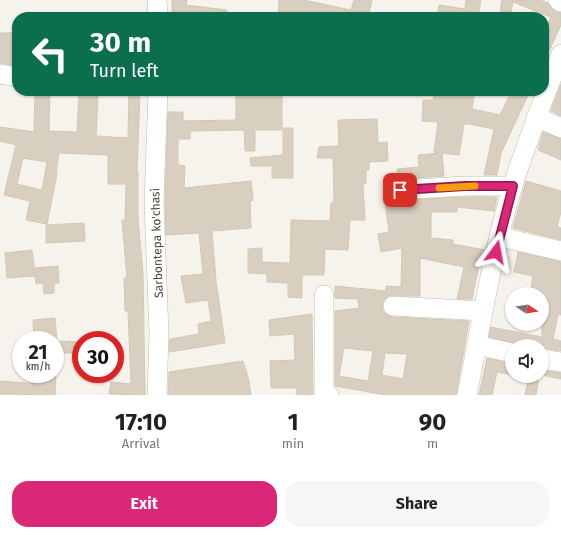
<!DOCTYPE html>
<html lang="en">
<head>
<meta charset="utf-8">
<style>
	:root { --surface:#fff; --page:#f6f6f6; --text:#222; --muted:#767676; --accent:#db2777 }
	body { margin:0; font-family:"Fira Sans",sans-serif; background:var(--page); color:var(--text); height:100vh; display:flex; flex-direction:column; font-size:15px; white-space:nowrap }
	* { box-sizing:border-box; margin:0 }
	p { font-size:13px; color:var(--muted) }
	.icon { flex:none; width:22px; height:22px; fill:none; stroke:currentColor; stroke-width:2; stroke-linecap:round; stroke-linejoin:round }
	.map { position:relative; height:395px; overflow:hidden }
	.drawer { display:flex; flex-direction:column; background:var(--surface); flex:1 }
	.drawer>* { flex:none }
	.top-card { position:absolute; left:12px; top:12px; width:537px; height:84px; border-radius:16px; box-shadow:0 1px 3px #0004; background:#0b6e4f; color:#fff; overflow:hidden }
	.needle { width:26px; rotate:102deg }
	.tools { position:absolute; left:505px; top:287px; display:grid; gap:8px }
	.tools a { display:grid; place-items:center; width:44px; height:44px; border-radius:50%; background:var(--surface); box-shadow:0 1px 3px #0004; font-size:20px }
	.speed { position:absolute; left:12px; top:331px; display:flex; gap:8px; font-size:20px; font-weight:700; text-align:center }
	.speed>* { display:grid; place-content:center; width:52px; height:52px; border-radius:50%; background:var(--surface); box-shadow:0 1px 3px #0004; line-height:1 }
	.speed small { font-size:10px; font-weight:400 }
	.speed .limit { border:6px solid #d22; background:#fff; color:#111 }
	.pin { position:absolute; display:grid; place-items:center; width:34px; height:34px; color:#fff; margin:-17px; border-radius:8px; box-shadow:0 2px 6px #0006 }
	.me { position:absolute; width:44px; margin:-22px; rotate:13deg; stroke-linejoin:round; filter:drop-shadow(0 0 3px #0008) }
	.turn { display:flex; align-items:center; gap:14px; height:84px; padding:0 12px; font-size:18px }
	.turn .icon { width:52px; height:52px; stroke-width:2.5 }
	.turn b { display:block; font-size:28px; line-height:34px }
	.eta { display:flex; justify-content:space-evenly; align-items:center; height:68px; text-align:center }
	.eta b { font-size:24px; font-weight:700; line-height:28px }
	.action { display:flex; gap:8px; margin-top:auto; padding:8px 12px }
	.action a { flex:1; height:46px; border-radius:16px; background:var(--accent); color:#fff; font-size:16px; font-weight:700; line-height:46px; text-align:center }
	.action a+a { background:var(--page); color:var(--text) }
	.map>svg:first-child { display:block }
</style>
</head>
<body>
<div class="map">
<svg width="561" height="395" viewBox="0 0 561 395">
	<rect width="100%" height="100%" fill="#f6f3ec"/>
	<g fill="#d8cfc1" stroke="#d3c7b4" fill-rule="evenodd">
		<polygon points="172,0 187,0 186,5 227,10 227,17 172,17"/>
		<polygon points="279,0 304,0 351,10 354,0 372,0 368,17 278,17"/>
		<polygon points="466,0 481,0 478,17 437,17 439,5 465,9"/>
		<polygon points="502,0 540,0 548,3 555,11 561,13 561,25 544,62 544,33 551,17 513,2 511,12 500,11"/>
		<polygon points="0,33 17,33 17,66 0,63"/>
		<polygon points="561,84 561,116 551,111"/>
		<path d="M35 91H50L49 131 77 132 79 91H90L89 95 98 96 96 136 128 138 129 91H140L137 172H138V218L143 273 145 395 109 394 111 382 131 384 128 311H125L124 278H127L122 220H125L126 184H108V155L59 153 56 174H57L47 224 26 220 30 201 4 195 16 145 0 141V127L34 132ZM23 158 47 162 42 190 17 184Z"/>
		<polygon points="282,91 282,130 255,130 255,151 245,151 244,130 190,131 190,139 178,139 178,165 185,166 184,188 251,181 253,200 250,201 251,228 212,231 216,281 225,343 169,352 170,339 199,334 198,324 211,321 208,300 186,303 181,276 203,274 199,233 166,235 165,201 168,112 183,112 183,121 236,120 236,92"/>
		<polygon points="434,91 475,91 472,109 500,115 512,91 530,91 501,153 497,175 484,175 494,129 469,124 464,124 459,155 442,153 444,176 398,179 397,169 419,167 418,155 440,153 434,152 438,122 422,121 423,100 433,100"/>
		<polygon points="377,119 378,143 387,142 388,161 369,162 369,170 366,170 366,184 363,184 365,220 350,220 348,250 325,249 324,275 302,275 302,298 288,297 288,283 267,282 267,274 248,273 248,249 262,248 262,262 290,263 291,220 330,221 331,203 334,202 333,158 317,158 319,147 339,146 338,120"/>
		<polygon points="283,128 293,128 293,178 272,178 272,166 251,166 250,158 283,155"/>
		<polygon points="543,132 561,139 561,160 538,150"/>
		<polygon points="526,181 561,191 561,212 557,227 561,228 561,240 513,228"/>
		<path d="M465 197H497L494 211 457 207V212H431V238L453 240V244L485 250 482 261 480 260 472 299H457L464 267 420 258V296H388L384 300 382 306 383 311 387 315 392 317 469 321 456 395H386L335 386V311L359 308 358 299 335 298V286L386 291V286L401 287 402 248 381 252 378 234 389 232 385 201ZM344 348 373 351 368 381 339 376ZM385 353 407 354 403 379 382 375Z"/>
		<polygon points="84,223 85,241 46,243 46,225"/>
		<polygon points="32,250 35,273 34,268 58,266 59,283 54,283 54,293 44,294 43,283 36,284 35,276 7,278 5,253"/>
		<polygon points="518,252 561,262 561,315 558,314 553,339 561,341 561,351 542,348 542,346 526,346 489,337 491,327 542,337 542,294 530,294 533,276 514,272"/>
		<polygon points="312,314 313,395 297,395 297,388 271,388 270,361 295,360 294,334 270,336 269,320"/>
		<polygon points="55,318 57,340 34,340 33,320"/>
		<polygon points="55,341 81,342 81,353 55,353"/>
		<polygon points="487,358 512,364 512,375 497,372 492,395 479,395"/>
		<polygon points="243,361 249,381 251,395 168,395 169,372"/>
		<polygon points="542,370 561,373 561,379 542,375"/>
		<polygon points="38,374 56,374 55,395 0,394 0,381 38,384"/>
		<polygon points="529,376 539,376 536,395 525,395"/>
	</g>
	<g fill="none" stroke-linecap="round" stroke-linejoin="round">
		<defs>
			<g id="minor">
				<polyline points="157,0 158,17"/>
				<polyline points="558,0 561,2"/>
				<polyline points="0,74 17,77"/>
				<polyline points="536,117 561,128"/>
				<polyline points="400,190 465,186 513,186"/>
				<polyline points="500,237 561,251"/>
				<polyline points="324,295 324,394 329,395"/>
				<polyline points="393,306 483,311"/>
				<polyline points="477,345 512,353"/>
				<polyline points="542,359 561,362"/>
				<polyline points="157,395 159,335 154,201 158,91"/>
				<path d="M467 395C481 325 492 254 513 185 527 141 544 98 561 54"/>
			</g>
		</defs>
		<use href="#minor" stroke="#c2bbae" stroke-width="20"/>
		<use href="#minor" stroke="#fff" stroke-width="19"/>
	</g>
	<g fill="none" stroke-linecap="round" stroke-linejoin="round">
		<defs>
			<polyline id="route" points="400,190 465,186 513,186 496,252"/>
		</defs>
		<use href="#route" stroke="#8e194d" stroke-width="10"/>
		<use href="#route" stroke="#db2777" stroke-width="7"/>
		<polyline stroke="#f59e0b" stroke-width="7" points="439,188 475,186"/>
	</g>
	<g text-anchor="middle" stroke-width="3.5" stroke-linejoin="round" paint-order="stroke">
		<g font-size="12" fill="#4b4439" stroke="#fff">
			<text transform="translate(157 243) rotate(-92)" y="4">Sarbontepa ko'chasi</text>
		</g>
	</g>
</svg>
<div class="tools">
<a><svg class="needle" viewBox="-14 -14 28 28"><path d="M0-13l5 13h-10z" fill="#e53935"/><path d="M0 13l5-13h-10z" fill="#767676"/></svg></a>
<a><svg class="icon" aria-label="sound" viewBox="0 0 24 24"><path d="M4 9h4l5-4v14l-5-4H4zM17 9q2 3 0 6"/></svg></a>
</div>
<div class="speed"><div>21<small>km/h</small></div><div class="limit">30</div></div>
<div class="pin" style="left:400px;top:190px;background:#d93025"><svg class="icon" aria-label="arrive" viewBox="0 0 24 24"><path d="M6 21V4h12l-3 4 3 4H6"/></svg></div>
<svg class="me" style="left:496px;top:252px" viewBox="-20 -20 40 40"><path d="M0-17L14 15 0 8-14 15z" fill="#db2777" stroke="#fff" stroke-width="4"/></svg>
<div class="top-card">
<div class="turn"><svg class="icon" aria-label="left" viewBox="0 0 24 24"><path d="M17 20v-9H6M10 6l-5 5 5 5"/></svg><div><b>30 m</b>Turn left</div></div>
</div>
</div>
<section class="drawer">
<div class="eta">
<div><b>17:10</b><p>Arrival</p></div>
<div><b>1</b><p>min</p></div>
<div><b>90</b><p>m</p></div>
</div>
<div class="action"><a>Exit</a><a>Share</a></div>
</section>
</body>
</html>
